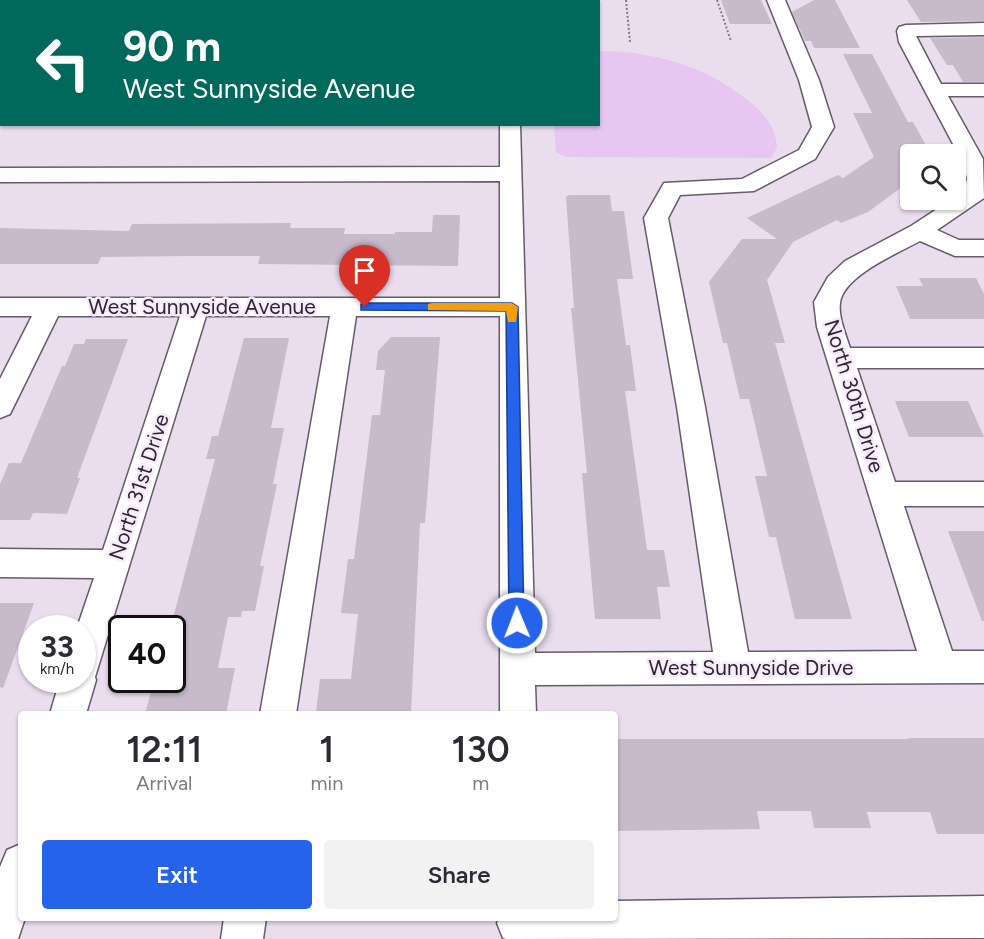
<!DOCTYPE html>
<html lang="en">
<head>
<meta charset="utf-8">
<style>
	:root { --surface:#fff; --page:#f2f2f3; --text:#2b2b33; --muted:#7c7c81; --accent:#2563eb }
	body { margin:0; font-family:Figtree,sans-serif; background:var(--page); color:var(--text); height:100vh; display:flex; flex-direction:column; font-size:22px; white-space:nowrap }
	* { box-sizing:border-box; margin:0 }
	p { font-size:20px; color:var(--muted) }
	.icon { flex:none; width:33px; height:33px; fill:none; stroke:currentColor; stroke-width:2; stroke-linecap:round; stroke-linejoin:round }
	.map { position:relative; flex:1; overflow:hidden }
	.details { position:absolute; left:18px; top:711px; width:600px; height:210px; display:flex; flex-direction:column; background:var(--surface); border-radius:6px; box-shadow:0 2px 4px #0004 }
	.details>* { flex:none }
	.banner { position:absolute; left:0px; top:0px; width:600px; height:126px; box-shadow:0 2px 4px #0004; background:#00695c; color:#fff; overflow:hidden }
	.controls { position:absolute; left:900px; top:144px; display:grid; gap:12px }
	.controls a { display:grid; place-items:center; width:66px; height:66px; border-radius:6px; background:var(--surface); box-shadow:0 2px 4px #0004; font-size:30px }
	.speed { position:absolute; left:18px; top:615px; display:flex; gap:12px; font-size:30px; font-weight:700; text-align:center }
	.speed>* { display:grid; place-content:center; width:78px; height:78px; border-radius:50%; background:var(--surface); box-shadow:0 2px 4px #0004; line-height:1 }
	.speed small { font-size:15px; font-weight:400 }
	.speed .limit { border:3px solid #111; border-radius:9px; background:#fff; color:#111 }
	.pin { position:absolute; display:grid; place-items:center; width:51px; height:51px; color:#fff; margin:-62px -26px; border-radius:50% 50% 50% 0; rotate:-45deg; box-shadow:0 0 6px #0007 }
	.pin .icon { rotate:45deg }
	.me { position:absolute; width:66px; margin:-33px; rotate:359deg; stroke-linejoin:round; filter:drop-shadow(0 0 4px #0008) }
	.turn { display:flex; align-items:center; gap:21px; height:126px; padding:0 24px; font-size:27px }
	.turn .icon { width:78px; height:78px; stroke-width:2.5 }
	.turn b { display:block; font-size:42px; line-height:51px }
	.eta { display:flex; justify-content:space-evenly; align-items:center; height:102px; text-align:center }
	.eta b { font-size:36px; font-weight:600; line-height:42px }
	.button { display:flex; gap:12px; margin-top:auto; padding:12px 24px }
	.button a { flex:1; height:69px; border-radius:6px; background:var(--accent); color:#fff; font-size:24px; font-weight:600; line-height:69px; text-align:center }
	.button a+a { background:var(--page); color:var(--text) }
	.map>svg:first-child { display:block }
</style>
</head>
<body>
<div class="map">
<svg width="984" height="939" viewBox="0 0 984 939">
	<rect width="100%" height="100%" fill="#eaddee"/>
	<path fill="#e7c7f1" d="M599 51C653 51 707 66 750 102 766 116 776 127 777 148L771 158 566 157 556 152 554 125 598 124Z"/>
	<g fill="#c7bacb">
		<polygon points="721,0 761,0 772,24 730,24"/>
		<polygon points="814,0 835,0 860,48 814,48 811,41 805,41 792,12"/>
		<polygon points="907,0 984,0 984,21 921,22"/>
		<polygon points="984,37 984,82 963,82 953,65 947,65 930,38"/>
		<polygon points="843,54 872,54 908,122 913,122 931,154 910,154 910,181 868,212 841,223 837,220 793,242 767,280 785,343 775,343 852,619 795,619 776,537 769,537 755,476 767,476 749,399 740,399 727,343 723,343 709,282 742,239 777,239 747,218 838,175 843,178 874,157 853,113 872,113"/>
		<polygon points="569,195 610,195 612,211 624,211 633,279 617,279 626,345 630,345 636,391 625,391 647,550 664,550 670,587 657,587 661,619 595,619 582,473 587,473 571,308 574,308 566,197"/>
		<polygon points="433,215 460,215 458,266 258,264 260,256 192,256 101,257 98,264 0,264 0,228 129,231 132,224 291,223 290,228 345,228 344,234 395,234 395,232 432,232"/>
		<polygon points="919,278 976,278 984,294 984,319 910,319 896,286 923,286"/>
		<polygon points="391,337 440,337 425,523 420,523 411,713 316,712 320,679 351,679 358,614 341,613 348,559 354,559 372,415 380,415 385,370 376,370 378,351"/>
		<polygon points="244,338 289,338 271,428 284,428 273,484 277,484 260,566 264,566 255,611 242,611 241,617 228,617 218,668 235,668 226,714 145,714 154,680 172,680 172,622 215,459 206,459 212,436 218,436"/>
		<polygon points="86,339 128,339 77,478 80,478 67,514 33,513 30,520 0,520 0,484 9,463 21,463 62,366 65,366 74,344 84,344"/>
		<polygon points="895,401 968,401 984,437 909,437"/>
		<polygon points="948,531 984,531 984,621 982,621"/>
		<polygon points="0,603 34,603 3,688 0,687"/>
		<polygon points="908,738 984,738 984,834 937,834 930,812 867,812 871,828 814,828 811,811 757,811 760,829 615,831 615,739 909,739"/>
	</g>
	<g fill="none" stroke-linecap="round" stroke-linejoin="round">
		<defs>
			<g id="minor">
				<rect x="500" y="0" width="18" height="2"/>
				<path d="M767 0H785L819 80 834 127 815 159 754 191 680 195 668 218 705 407 748 652 917 651 817 327 814 302 828 277 845 261 911 226 951 200H956V196L965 190 967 178 961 159 899 42 897 31 899 27 906 25 984 23V35L916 36 941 84H984V96H948L983 159 984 198 937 230 959 240H984V256H955L920 241C898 253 843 276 840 303 838 317 846 335 850 348H984V368H857L895 482H984V506H904L952 651H984V683L535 685 536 714H500V316H356L296 714H260L330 316H206L95 677 96 680 86 714H50L60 680H82V628H77L94 578 0 577V549L103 550 180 316H58L10 414 0 418V379L32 316H0V298H500V181L0 182V168L500 167V124H520L535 653 713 652 677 407 644 218 664 183 742 179 799 150 812 127 799 80Z"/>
				<rect x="0" y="68" width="2" height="12"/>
				<polygon points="21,844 21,918 25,918 18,939 0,939 0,867 7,850"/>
				<polygon points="984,896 984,938 506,939 503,938 497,923 499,918 615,918 615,901"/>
				<polygon points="224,918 266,918 263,939 221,939"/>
			</g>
		</defs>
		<use href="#minor" stroke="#665b69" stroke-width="3"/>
		<g stroke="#837b86" stroke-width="2" stroke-dasharray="2 2" stroke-linecap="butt">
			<polyline points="626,0 630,42"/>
			<polyline points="717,0 731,41"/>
		</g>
		<use href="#minor" fill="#fff" fill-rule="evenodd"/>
	</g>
	<polygon fill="#2563eb" stroke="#184099" stroke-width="1.5" points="365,303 512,303 518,307 524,623 522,628 517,630 511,628 509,623 506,311 361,310 361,304"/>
	<polygon fill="#f59e0b" points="432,303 512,303 518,307 516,322 508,322 506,311 428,310 428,304"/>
	<g text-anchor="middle" stroke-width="5" stroke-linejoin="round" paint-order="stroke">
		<g font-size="21" fill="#2c272e" stroke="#f7eafb">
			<text x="202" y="314">West Sunnyside Avenue</text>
			<text transform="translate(854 396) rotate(73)" y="7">North 30th Drive</text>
			<text transform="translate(139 487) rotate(-72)" y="7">North 31st Drive</text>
			<text x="751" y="675">West Sunnyside Drive</text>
		</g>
	</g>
</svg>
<div class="controls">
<a><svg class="icon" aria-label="search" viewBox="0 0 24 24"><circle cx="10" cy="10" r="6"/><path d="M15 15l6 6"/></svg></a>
</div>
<div class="speed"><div>33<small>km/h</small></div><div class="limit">40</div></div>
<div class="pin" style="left:365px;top:307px;background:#d93025"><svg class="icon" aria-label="arrive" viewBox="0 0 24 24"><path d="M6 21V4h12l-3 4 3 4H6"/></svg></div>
<svg class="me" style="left:517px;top:623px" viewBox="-20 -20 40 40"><circle r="17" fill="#2563eb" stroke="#fff" stroke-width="3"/><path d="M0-11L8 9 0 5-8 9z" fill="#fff"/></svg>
<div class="banner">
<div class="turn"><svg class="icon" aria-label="left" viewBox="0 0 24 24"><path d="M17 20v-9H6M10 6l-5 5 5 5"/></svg><div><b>90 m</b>West Sunnyside Avenue</div></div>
</div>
<section class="details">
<div class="eta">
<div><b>12:11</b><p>Arrival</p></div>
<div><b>1</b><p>min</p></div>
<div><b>130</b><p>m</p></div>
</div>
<div class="button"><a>Exit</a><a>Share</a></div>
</section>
</div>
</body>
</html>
